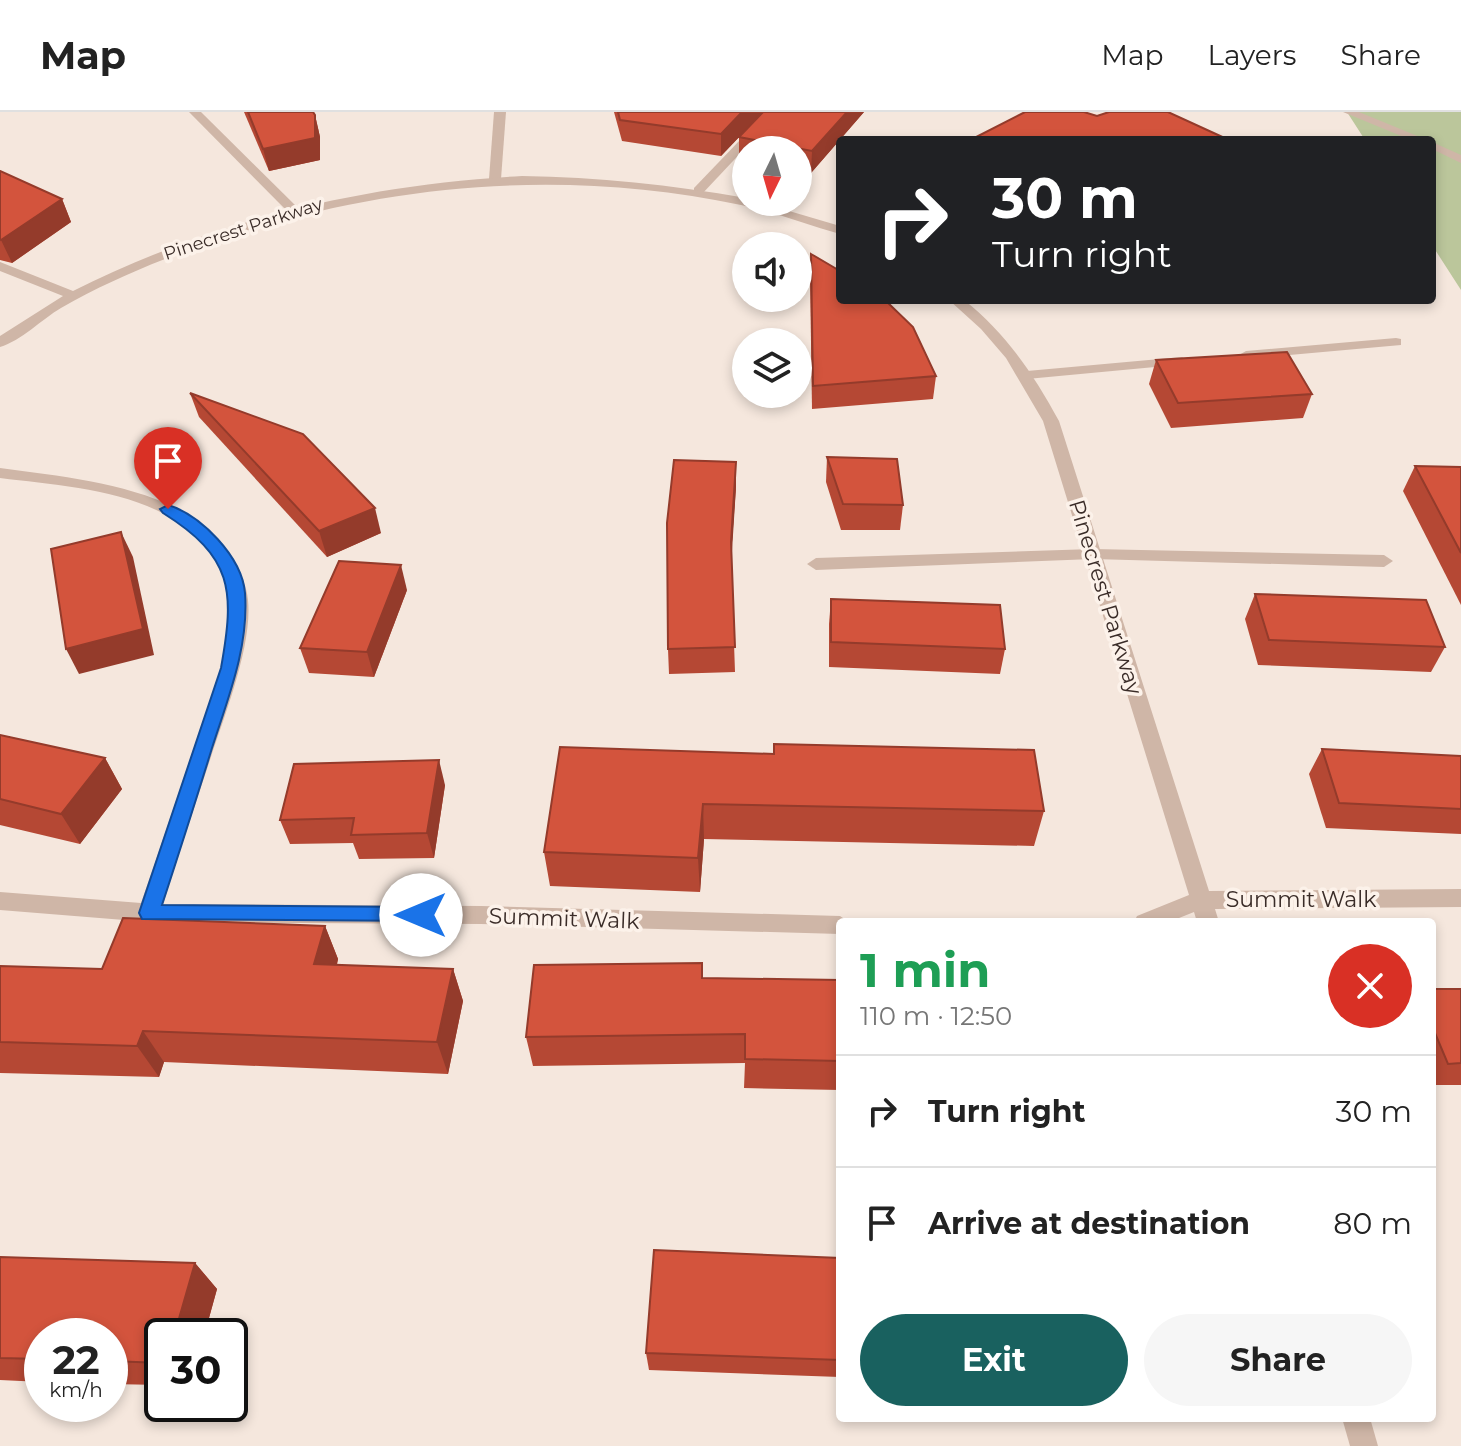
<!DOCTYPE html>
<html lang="en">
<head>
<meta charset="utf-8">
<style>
	:root { --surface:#fff; --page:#f6f6f6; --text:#222; --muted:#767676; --line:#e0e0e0; --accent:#19615f }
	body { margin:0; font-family:Montserrat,sans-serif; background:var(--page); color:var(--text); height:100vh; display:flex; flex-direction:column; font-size:30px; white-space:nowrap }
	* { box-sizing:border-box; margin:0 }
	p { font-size:26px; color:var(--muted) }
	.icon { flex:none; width:44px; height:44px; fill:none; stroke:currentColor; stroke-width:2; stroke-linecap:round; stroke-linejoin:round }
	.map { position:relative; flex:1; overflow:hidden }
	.drawer { position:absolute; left:836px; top:806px; width:600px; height:504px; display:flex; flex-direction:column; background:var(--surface); border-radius:8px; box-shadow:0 4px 12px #0003 }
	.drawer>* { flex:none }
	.banner { position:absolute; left:836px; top:24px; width:600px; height:168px; border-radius:8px; box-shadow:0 4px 12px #0003; background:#202124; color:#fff; overflow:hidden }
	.needle { width:52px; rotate:185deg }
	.tools { position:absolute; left:732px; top:24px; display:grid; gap:16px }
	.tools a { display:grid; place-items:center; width:80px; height:80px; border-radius:50%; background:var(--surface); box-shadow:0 4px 12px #0003; font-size:40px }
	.speed { position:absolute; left:24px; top:1206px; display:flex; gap:16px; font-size:40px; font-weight:700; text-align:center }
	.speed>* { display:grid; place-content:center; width:104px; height:104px; border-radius:50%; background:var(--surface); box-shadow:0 4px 12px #0003; line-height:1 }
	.speed small { font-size:20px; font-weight:400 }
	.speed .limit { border:4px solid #111; border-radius:12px; background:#fff; color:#111 }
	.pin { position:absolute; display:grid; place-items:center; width:68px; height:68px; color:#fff; margin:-82px -34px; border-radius:50% 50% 50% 0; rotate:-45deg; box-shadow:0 0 8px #0007 }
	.pin .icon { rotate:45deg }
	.me { position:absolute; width:88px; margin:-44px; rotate:270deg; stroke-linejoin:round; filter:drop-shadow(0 0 6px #0008) }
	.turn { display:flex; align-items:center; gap:28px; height:168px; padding:0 24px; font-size:36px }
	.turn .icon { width:104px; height:104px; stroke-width:2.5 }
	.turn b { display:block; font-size:56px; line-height:68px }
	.round { display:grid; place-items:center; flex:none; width:84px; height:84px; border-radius:42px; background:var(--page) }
	.headline { display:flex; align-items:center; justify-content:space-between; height:136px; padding:0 24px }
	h1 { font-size:48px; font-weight:700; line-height:60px; color:#1e9e55 }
	.action { display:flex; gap:16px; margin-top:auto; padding:16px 24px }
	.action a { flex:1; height:92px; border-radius:48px; background:var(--accent); color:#fff; font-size:32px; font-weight:700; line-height:92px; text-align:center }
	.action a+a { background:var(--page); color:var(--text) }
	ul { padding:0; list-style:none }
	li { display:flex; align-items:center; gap:24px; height:112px; padding:0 24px; border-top:2px solid var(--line) }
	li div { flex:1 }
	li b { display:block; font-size:30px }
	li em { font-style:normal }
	header { display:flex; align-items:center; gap:48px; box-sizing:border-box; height:112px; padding:0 40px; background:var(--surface); border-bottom:2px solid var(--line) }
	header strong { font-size:38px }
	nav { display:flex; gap:44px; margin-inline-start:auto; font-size:28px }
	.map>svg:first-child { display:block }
</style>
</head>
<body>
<header>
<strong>Map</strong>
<nav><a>Map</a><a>Layers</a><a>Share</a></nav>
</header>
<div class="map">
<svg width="1461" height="1334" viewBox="0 0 1461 1334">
	<rect width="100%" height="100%" fill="#f5e7dd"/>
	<polygon fill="#bbc69b" points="1347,0 1461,0 1461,178 1432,133 1432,28 1365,28"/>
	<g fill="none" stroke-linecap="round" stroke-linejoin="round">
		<g fill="#cfb6a7" fill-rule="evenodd">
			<polygon points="189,0 201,0 297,95 297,101 289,101"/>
			<polygon points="494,0 506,0 501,67 495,71 489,67"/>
			<polygon points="767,0 779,0 702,82 694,82 694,76"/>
			<polygon points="1396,226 1401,227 1401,233 1246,247 1239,243 1246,239"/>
			<polygon points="1182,245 1189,249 1187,252 1027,267 1020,263 1027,259"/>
			<polygon points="1093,437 1384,443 1393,449 1384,455 1093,447 816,458 807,452 816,446"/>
		</g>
		<g fill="#cfb6a7" fill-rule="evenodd">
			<polygon points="1343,0 1359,0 1427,28 1411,28"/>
			<polygon points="1432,30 1461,43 1461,51 1432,37"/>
			<path d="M522 64C598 65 671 73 746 86V90H759L840 114V122C807 113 775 100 741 93 545 52 350 75 165 147 129 161 94 177 61 196 42 207 21 229 0 235V224L63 184 0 159V150L73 179C217 107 363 73 522 64Z"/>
			<path d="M949 188H964C1006 221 1034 263 1059 309L1209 779 1461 777V795L1215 797 1219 810H1197L1194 800 1169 810H1134L1137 804 1189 783 1043 309 1006 246 981 217Z"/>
			<path d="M0 356C59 364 122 370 177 396 210 412 236 442 246 477 258 521 224 604 210 648 194 696 178 744 163 792L481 794 840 804 849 810H840V822L481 812 149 810 0 798V780L141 791C160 737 178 683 196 629 211 584 233 536 230 487 228 464 214 440 196 424 146 378 64 374 0 366Z"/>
			<polygon points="1342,1306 1370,1306 1378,1334 1350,1334"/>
		</g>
	</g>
	<g fill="#b54834">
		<polygon points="244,0 313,0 315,3 320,25 320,48 269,59"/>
		<polygon points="614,0 763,0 721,44 622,29"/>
		<polygon points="763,0 864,0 811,61 798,58 798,38 746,38 746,49 739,47 739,25"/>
		<polygon points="0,59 62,87 71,110 12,151 0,148"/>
		<polygon points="811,142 936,264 933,287 812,297 810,165"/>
		<polygon points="1156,248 1312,282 1303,306 1171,316 1149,272"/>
		<polygon points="190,281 381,421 327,445 199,305"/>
		<polygon points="827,345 903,393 900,418 841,418 826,370"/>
		<polygon points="1415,354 1461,355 1461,493 1403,379"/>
		<polygon points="736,375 731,444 735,560 669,562 668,537"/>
		<polygon points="407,478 374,565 309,561 300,536"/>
		<polygon points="1255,482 1445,535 1431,560 1258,553 1245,507"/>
		<polygon points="831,487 1005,537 1000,562 829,555 829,512"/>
		<polygon points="0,623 105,646 122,677 80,732 0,713"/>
		<polygon points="560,635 1044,699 1034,734 704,727 700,780 550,774 544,740"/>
		<polygon points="1322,637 1461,644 1461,722 1326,716 1309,662"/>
		<polygon points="445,673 434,746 359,747 353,731 290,732 280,708"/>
		<polygon points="325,814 338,847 337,853 453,857 463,889 448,962 164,950 159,965 0,961 0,854 102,857"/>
		<polygon points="703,866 840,868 840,978 744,976 745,951 533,954 526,925"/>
		<rect x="1432" y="877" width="29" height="96"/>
		<polygon points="0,1145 195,1151 217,1177 204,1224 162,1224 162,1273 110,1272 110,1224 42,1224 42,1270 0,1268"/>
		<polygon points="840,1146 840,1265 649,1258 646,1241"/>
	</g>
	<g fill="#943b2b">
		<polygon points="742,0 763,0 721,44 721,22"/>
		<polygon points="847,0 864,0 811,61 812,39"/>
		<polygon points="315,3 320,25 320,48 269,59 263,37"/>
		<polygon points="62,87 71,110 12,151 1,128"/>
		<polygon points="736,350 736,375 731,455 731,430"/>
		<polygon points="375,396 381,421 327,445 319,419"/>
		<polygon points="121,420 133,445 154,543 79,562 66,537"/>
		<polygon points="401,453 407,478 374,565 367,540"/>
		<polygon points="105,646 122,677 80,732 61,702"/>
		<polygon points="439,648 445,673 434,746 427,721"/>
		<polygon points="703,692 704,727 700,780 698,746"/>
		<polygon points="325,814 338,847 328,885 314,852"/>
		<polygon points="453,857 463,889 448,962 437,930"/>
		<polygon points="143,919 164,950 159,965 137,934"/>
		<polygon points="195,1151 217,1177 204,1224 174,1224"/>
	</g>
	<g fill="#d3543d" stroke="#943b2b" stroke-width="2">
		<polygon points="248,0 313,0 315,3 315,26 263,37"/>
		<polygon points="618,0 742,0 721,22 620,8"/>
		<polygon points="763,0 847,0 812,39 739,25"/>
		<polygon points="1025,0 1084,0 1097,4 1109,0 1168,0 1229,28 991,28 978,24"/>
		<polygon points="0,59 62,87 1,128 0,127"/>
		<polygon points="811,142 840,159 840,188 885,188 913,215 936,264 813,274"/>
		<polygon points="1287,240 1312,282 1178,291 1156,248"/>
		<polygon points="190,281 303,322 375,396 319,419"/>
		<polygon points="827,345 897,347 903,393 843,392"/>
		<polygon points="674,348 736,350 731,430 735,535 668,537 667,411"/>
		<polygon points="1415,354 1461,355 1461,441"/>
		<polygon points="121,420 143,517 66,537 51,437"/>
		<polygon points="339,449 401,453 367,540 300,536"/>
		<polygon points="1255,482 1426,488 1445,535 1269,528"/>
		<polygon points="831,487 1000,493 1005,537 831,530"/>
		<polygon points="0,623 105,646 61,702 0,687"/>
		<polygon points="774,632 1034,638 1044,699 703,692 698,746 544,740 560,635 774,642"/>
		<polygon points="1322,637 1461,644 1461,697 1339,691"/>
		<polygon points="439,648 427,721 351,723 354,706 280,708 294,652"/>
		<polygon points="123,806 325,814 314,852 453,857 437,930 143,919 137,934 0,930 0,854 102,857"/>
		<polygon points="702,851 702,866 840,868 840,949 745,947 745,922 526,925 534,853"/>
		<polygon points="1432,877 1461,877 1461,951 1448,952 1432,914"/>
		<polygon points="654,1138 840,1146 840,1248 646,1241"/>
		<polygon points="0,1145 195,1151 174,1224 162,1224 162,1251 110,1249 110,1224 42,1224 42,1247 0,1246"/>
	</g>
	<path fill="#1a73e8" stroke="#114b97" stroke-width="2" d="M168 393C201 403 242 445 245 481 249 535 228 586 212 636 196 688 179 741 162 793L421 795 428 797 431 803 428 809 142 807 139 801 221 556C235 478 233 445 163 401L160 397Z"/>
	<g text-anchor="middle" stroke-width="7" stroke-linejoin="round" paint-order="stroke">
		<g font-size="18" fill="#3a2c28" stroke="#fcf2ea">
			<text transform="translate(243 117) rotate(-18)" y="6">Pinecrest Parkway</text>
		</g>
		<g font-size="22" fill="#3a2c28" stroke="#fcf2ea">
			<text transform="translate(1106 485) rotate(73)" y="8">Pinecrest Parkway</text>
			<text x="1301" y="795">Summit Walk</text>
			<text transform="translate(564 806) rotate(2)" y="8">Summit Walk</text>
		</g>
	</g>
</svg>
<div class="tools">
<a><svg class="needle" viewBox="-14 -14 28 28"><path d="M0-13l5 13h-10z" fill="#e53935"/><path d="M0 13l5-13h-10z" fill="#767676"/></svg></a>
<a><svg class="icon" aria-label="sound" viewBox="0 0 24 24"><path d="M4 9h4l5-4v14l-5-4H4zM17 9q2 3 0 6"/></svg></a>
<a><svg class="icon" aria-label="layers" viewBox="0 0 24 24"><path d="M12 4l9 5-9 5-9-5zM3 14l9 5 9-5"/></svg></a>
</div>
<div class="speed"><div>22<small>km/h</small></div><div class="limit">30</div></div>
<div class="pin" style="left:168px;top:397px;background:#d93025"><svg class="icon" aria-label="arrive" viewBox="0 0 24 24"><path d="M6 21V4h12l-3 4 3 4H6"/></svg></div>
<svg class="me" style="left:421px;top:803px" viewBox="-20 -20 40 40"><circle r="19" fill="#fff"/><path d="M0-13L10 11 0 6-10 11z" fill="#1a73e8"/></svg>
<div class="banner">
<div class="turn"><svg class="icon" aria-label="right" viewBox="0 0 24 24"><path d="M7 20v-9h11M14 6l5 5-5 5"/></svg><div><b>30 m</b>Turn right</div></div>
</div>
<section class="drawer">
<div class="headline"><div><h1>1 min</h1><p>110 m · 12:50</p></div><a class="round" style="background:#d93025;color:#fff"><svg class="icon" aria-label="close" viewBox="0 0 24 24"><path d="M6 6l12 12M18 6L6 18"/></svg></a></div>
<ul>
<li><svg class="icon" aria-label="right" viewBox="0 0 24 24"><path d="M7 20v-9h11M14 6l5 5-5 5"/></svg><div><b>Turn right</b></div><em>30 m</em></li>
<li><svg class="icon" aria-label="arrive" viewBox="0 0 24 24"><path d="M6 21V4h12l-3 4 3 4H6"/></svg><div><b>Arrive at destination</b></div><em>80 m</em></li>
</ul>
<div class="action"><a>Exit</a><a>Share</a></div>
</section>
</div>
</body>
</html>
